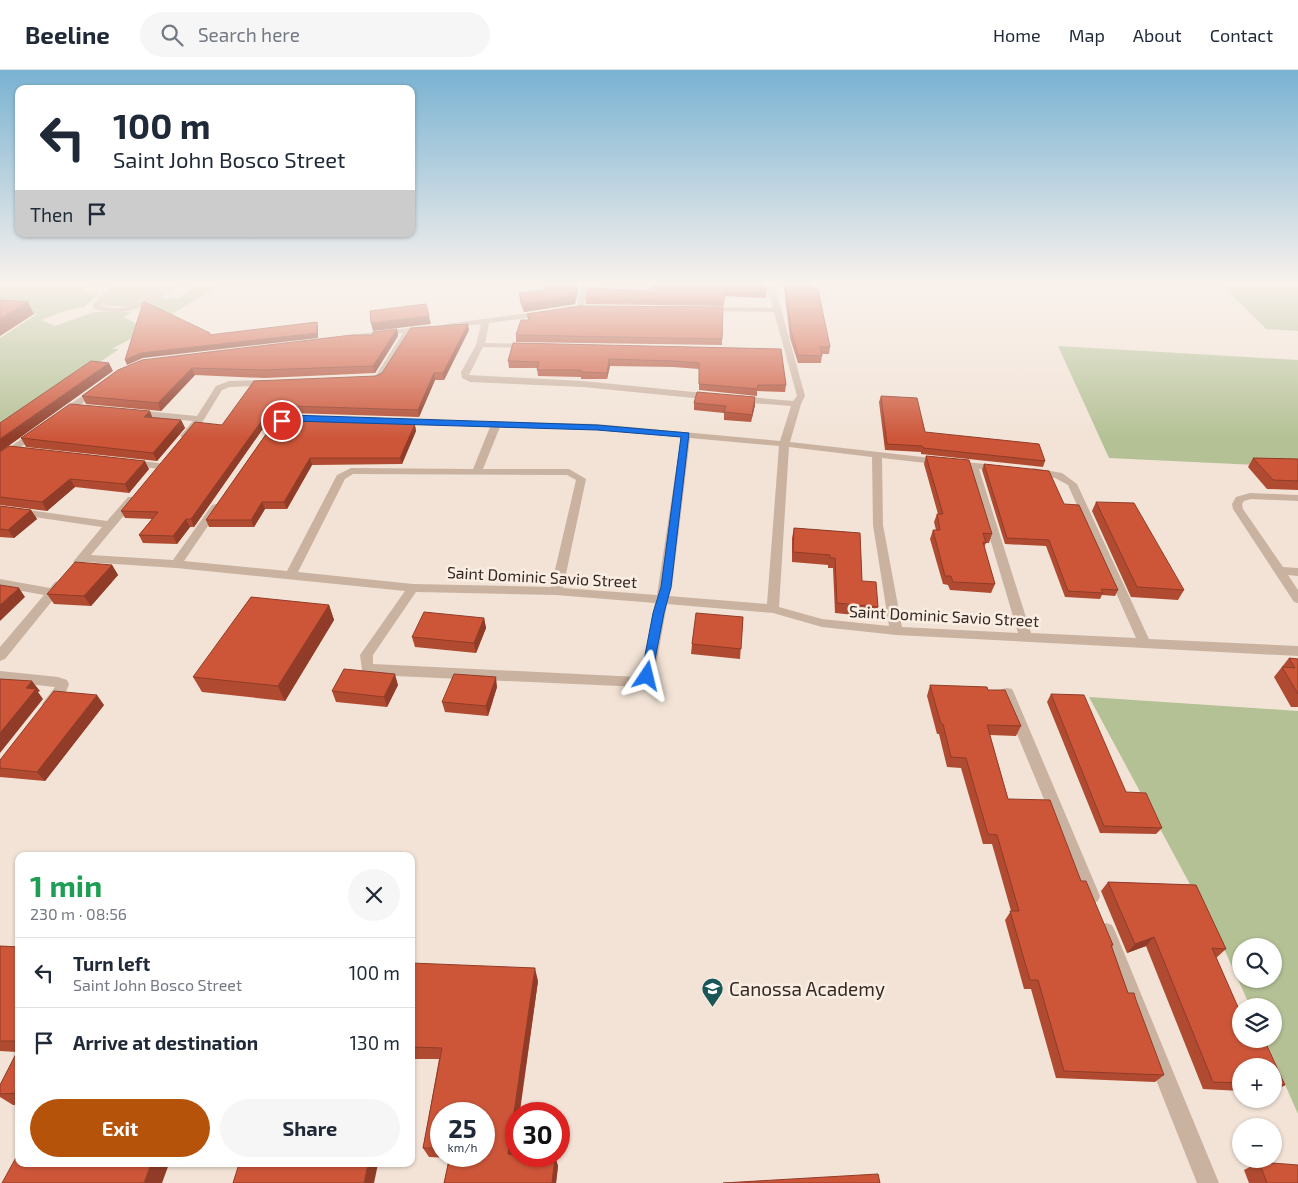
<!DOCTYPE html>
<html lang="en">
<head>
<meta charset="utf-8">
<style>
	:root { --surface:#fff; --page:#f6f6f7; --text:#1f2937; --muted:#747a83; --line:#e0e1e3; --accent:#b45309 }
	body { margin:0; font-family:"Exo 2",sans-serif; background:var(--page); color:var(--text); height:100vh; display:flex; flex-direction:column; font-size:19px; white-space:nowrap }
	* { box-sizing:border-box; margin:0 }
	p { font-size:16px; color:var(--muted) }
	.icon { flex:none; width:28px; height:28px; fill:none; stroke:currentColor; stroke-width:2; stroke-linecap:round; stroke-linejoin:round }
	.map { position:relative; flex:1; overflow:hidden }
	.panel { position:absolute; left:15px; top:782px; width:400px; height:315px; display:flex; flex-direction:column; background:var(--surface); border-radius:10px; box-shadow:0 1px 4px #0004 }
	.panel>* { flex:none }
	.top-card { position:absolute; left:15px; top:15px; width:400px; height:152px; border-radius:10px; box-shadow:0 1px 4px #0004; background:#fff; color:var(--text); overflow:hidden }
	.fabs { position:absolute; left:1232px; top:868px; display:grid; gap:10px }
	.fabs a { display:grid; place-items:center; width:50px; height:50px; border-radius:50%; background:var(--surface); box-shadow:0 1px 4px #0004; font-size:25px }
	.speed { position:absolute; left:430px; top:1032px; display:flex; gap:10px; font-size:25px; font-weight:700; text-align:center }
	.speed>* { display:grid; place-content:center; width:65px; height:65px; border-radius:50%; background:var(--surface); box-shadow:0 1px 4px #0004; line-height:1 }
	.speed small { font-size:12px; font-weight:400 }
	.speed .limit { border:8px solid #d22; background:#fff; color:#111 }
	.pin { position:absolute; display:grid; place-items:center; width:42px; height:42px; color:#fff; margin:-21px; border:2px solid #fff; border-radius:50%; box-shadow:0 1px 5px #0007 }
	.me { position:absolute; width:55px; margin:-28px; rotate:10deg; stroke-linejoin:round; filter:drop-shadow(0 0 4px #0008) }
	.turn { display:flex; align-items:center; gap:18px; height:105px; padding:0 15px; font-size:22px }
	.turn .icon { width:65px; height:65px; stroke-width:2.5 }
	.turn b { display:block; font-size:35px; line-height:42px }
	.then { display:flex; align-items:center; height:48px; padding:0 15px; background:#0003; gap:10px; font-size:19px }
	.round { display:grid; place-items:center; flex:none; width:52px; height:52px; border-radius:26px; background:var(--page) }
	.headline { display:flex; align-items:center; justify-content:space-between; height:85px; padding:0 15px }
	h1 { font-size:30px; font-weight:700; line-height:38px; color:#1e9e55 }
	.primary-button { display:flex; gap:10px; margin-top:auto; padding:10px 15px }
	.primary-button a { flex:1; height:58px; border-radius:30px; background:var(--accent); color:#fff; font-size:20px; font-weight:700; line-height:58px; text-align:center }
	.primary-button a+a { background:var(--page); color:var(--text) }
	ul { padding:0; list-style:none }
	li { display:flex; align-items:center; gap:15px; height:70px; padding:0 15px; border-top:1px solid var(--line) }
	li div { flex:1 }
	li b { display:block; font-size:19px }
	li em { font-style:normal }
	header { display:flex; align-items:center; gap:30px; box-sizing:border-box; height:70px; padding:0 25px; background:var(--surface); border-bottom:1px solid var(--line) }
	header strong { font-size:24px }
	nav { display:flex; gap:28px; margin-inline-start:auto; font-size:18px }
	.search { width:350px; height:45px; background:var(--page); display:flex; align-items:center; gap:12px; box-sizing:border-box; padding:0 18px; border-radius:28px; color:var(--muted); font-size:19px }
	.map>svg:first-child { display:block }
</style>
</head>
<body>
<header>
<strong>Beeline</strong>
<div class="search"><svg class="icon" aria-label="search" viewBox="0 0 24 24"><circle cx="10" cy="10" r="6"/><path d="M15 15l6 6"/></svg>Search here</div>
<nav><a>Home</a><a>Map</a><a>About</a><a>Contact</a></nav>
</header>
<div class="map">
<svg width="1298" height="1113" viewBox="0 0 1298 1113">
	<rect width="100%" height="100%" fill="#f2e3d6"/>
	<g fill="#b4c195" fill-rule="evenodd">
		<polygon points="0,213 111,213 107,216 90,215 81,222 100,223 84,237 67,240 41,250 55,256 94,242 128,242 131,243 123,247 141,256 150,258 112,279 119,279 0,360 0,268 37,244 0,241"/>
		<polygon points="125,213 170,213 128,237 103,235 104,232"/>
		<polygon points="184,213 222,213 169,246 147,236 160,228 177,229 195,217 180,215"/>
		<polygon points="1220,213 1298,213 1298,261 1266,259"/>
		<polygon points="1058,276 1298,290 1298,397 1109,388"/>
		<path d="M1089 627 1298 641V1044L1265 969H1274V936H1250L1220 870ZM1241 876H1274V909H1241Z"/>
	</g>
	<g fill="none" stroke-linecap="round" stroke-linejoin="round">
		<path fill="#cab2a1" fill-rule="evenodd" d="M116 213H124L101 235C135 250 157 210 181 213 158 234 122 250 93 238V234Z"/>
		<g fill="#cab2a1" fill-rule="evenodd">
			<polygon points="582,213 590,213 584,238 580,240 564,241 564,237 577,236"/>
			<path d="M766 213H774L805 326 801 334 790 372 1002 396 1003 398 998 401 979 399 1031 563 1136 568 1068 415 1055 408 1029 403 1028 401 1033 398 1062 403 1077 414 1149 569 1298 576V586L896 565 822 557 773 543 667 534 654 607 646 616 641 617 373 605 362 600 360 585 405 521 176 498 85 492 79 496 73 492 102 457 0 442V436L107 451 128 427H136L137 429 136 431 91 485 173 490 212 435 216 434 221 437 184 491 287 501 337 405 351 398 473 399 490 357 398 354 393 351 395 349 597 354 780 371 791 336 739 332 735 329 739 326 793 331 797 326 774 242 708 241 704 239 708 237 773 238ZM500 357 597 360 681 367 657 525 563 518 586 409 569 399H483ZM690 368 779 376 767 534 669 526 672 517ZM789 377 872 387 873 455 889 556 822 549 779 537ZM882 388 969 398 1018 563 902 557 883 455ZM353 404 567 405 576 410 551 517 413 514 298 502 345 409ZM416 522 556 525 655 533 641 605 638 607 373 594V585Z"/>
			<polygon points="544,241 548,243 547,245 489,253 485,273 530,274 534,276 530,278 483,277 469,305 583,311 714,324 718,327 714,330 583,317 470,312 462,308 461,302 476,275 481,254 448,258 444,256 445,254"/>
			<polygon points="425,256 429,258 428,260 412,262 382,309 364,312 364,308 376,305 403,263 354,269 351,269 351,265"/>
			<polygon points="269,310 273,313 272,315 230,317 222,320 203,351 188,368 185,369 180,366 193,351 135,346 130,343 135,340 197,346 216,316 229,311"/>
			<polygon points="97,316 101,319 100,321 66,345 60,345 60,341"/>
			<polygon points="36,359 39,360 39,364 0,392 0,384"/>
			<polygon points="132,390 159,393 164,396 159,399 128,395 128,391"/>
			<polygon points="1250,423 1298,425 1298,431 1251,429 1244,431 1242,434 1243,439 1283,497 1298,498 1298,506 1288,505 1298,520 1298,533 1294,532 1233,439 1232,434 1236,427"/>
			<polygon points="0,509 50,518 55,512 59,511 65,515 5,589 0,591 0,577 44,525 0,517"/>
			<path d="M0 601 58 607 67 610 69 614C66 624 56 641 44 638L42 634 55 617 0 611Z"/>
			<polygon points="1007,618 1012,619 1014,623 1100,826 1098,831 1092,834 1086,831 1084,826 1000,623 1002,619"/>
			<polygon points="1106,853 1112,855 1115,861 1219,1113 1197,1113 1097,861 1100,855"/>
		</g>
	</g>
	<g fill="#b04a31" fill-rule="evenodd">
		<polygon points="547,213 578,213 577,214 578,222 575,234 524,242 520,232 519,223 543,220"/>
		<polygon points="652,213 766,223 766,228 724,226 724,236 586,234 586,229 650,221"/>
		<polygon points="785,213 813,213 830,277 829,284 822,284 821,293 798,293 790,268 784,217"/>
		<polygon points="723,237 722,275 516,272 516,265 528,250 527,244"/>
		<polygon points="397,259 398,266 375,303 264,308 195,305 161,341 86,334 82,326 118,300 373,265"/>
		<polygon points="469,260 444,310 435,310 419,347 290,343 278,348 262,360 194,457 190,457 177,474 143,473 139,465 152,449 125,448 121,441 222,355 376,306"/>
		<polygon points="781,279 786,315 785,322 757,321 757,326 699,320 699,299 673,297 610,296 607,309 581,309 581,307 538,306 537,298 509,298 508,291"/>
		<polygon points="881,326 925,362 1045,391 1043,397 921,384 921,382 885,380 879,332"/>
		<polygon points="694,333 755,335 751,352 724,350 724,343 694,340"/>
		<polygon points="152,347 181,350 185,358 157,391 26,377 21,368"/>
		<polygon points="414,350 416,361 402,394 312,395 287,439 265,439 254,457 209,457 206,450 269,360"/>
		<polygon points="0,382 149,399 129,423 75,417 47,441 0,435"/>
		<polygon points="926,386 992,464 989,473 986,473 984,477 995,514 991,523 950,520 948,515 943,514 930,469 933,460 936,460 934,452 937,444 938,444 924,394"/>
		<polygon points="1253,388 1298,389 1298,420 1267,419 1248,397"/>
		<polygon points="984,394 1064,434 1118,520 1115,526 1102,525 1100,529 1065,527 1046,476 1005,474 982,400"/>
		<polygon points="1096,432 1184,520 1178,530 1131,527 1092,441"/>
		<polygon points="0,436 31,440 37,449 14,468 0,467"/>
		<polygon points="794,458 860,463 862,511 878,537 875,547 835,543 833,498 828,498 828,495 792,492 792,468"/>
		<polygon points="112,495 118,505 91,536 54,534 47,524"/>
		<polygon points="329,535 334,550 285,631 202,622 193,607"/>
		<polygon points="743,547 740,589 691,584 692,574"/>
		<polygon points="484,548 486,558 476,583 415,577 412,567"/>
		<polygon points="1289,588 1298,589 1298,637 1291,637 1274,607"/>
		<polygon points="398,615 387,637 336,632 332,621"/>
		<polygon points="930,615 988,620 1021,656 1016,666 990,665 1008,729 1081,811 1113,875 1112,877 1128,923 1164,1005 1155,1012 1056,1008 1031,919 1024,919 1005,850 1011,841 992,774 983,774 961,698 947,697 939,664 937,664 927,626"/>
		<polygon points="497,617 488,646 445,642 442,632"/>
		<polygon points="1051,624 1126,722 1162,758 1156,764 1100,763 1047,632"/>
		<polygon points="104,635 45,711 0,707 0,690"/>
		<polygon points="1108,812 1196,815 1226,879 1216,888 1241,944 1241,969 1264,969 1285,1015 1274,1022 1274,996 1241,996 1241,1021 1203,1019 1146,876 1127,883 1101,821"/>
		<polygon points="0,876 19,877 19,1035 13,1035 0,1027 0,1015 17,982 0,981"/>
		<path d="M411 893 538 911 514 1085 555 1087 558 1096 556 1113H444L449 1088 429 1087 423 1078 439 989H411ZM441 1044 484 1086H441Z"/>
		<polygon points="1259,1092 1298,1113 1249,1113 1244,1100"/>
	</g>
	<g fill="#903c28">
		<polygon points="578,214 578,222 575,234 524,242 523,234"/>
		<polygon points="28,232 34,244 0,266 0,249"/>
		<polygon points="429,246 431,254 373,261 371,253"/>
		<polygon points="317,252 318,257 318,268 143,288 127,295 125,290 141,283"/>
		<polygon points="468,254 469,260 444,310 443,303"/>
		<polygon points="397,259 398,266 375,303 373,296"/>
		<polygon points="609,289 610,296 607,309 607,303"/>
		<polygon points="109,293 113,301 0,382 0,369"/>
		<polygon points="192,298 195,305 161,341 158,333"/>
		<polygon points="434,303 435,310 419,347 418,340"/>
		<polygon points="755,327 755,335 751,352 752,345"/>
		<polygon points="288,336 290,343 278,348 262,360 194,457 191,449 260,353 275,341"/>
		<polygon points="150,341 153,349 144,347"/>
		<polygon points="181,350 185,358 157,391 153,383"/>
		<polygon points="414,350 416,361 402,394 400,388"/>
		<polygon points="310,388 312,395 287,439 284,432"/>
		<polygon points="145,391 149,399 129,423 125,414"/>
		<polygon points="70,409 75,417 47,441 42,432"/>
		<polygon points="262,432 265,439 254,457 251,450"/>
		<polygon points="31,440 37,449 14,468 8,460"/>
		<polygon points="186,449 190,457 177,474 173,466"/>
		<polygon points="112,495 118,505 91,536 84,526"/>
		<polygon points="19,518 25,527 0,551 0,535"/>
		<polygon points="329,535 334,550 285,631 278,616"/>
		<polygon points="484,548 486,558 476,583 474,573"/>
		<polygon points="395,604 398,615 387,637 384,627"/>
		<polygon points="496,607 497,617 488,646 486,636"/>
		<polygon points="32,611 40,621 38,622 43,629 0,683 0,663 26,618"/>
		<polygon points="97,625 104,635 45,711 37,702"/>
		<polygon points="1154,867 1146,876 1127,883 1135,874"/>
		<polygon points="535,898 538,911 519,1044 516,1044 516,1066 512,1094 508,1084"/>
		<polygon points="555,1087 558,1096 556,1113 552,1113"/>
		<polygon points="151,1094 169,1094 162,1113 144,1113"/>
		<polygon points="368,1094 378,1094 374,1113 364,1113"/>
	</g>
	<g fill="#cd5639" stroke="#903c28">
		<polygon points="547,213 574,213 573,214 578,214 575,226 523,234 519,223 543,220"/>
		<polygon points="652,213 765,213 766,223 725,221 724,231 586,229 589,218 650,221"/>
		<polygon points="785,213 813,213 814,219 818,219 830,277 820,277 822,286 798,285 791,261"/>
		<polygon points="0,230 28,232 0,249"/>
		<polygon points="145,232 210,263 209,265 317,252 317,263 141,283 125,290 143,233"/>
		<polygon points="426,234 429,246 371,253 370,241"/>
		<polygon points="580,236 723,237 722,269 516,265 521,250 530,250 527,244"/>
		<polygon points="468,254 443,303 434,303 418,340 288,336 275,341 260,353 191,449 186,449 173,466 139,465 158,442 121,441 195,352 222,355 254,311 376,306 382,303 411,258"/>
		<polygon points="397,259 373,296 262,300 192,298 158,333 82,326 118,300 142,290 352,265 373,265 373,262"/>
		<polygon points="513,273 781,279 786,315 758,315 757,319 699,314 699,293 674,291 609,289 607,303 580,302 581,300 537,300 539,292 508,291"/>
		<polygon points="91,291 109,293 0,369 0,353"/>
		<polygon points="697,322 755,327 752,345 724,342 726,336 694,333"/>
		<polygon points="881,326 917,328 925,362 1039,374 1045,391 923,378 922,376 887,374"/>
		<polygon points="70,334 150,341 144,347 181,350 153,383 21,368"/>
		<polygon points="289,346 414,350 412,354 415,354 400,388 310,388 284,432 262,432 251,450 206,450 269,360"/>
		<polygon points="9,376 145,391 125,414 70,409 42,432 0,427 0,382"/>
		<polygon points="926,386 969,390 992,464 983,463 986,473 983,472 995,514 953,512 951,506 945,506 933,460 940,460 937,444 943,444"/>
		<polygon points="1253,388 1298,389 1298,411 1273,410"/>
		<polygon points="984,394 1049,401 1064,434 1079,435 1118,520 1101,519 1103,523 1068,521 1049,470 1007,468"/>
		<polygon points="1096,432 1134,433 1184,520 1137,517"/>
		<polygon points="0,436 31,440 8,460 0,459"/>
		<polygon points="794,458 860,463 862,511 876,512 878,537 837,533 835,488 830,488 830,485 793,482"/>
		<polygon points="75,492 112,495 84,526 47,524"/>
		<polygon points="0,515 19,518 0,535"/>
		<polygon points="251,527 329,535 278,616 193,607"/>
		<polygon points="424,542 484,548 474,573 412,567"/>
		<polygon points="696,543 743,547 741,579 692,574"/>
		<polygon points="1289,588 1298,589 1298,624 1282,597 1295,598"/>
		<polygon points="344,599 395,604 384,627 332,621"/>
		<polygon points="454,604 496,607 486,636 442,632"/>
		<polygon points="0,609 32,611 26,618 36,619 0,663"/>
		<polygon points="930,615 987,617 988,620 1005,620 1021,656 987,655 1008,729 1050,730 1081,811 1086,811 1113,875 1111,875 1128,923 1134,923 1136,930 1164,1005 1064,1001 1038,910 1030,910 1010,841 1019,841 997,765 988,764 966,688 951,687 943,654 941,654"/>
		<polygon points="54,621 97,625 37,702 0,698 0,690"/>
		<polygon points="1051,624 1084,625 1126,722 1146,723 1162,758 1104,756"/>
		<polygon points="1108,812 1196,815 1226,879 1212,878 1241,944 1241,969 1264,969 1285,1015 1274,1014 1274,996 1241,996 1241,1013 1213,1012 1154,867 1135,874"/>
		<polygon points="0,876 19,877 19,971 0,971"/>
		<polygon points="411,893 535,898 508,1084 516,1085 516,1086 555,1087 552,1113 444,1113 450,1086 484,1086 484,1044 441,1044 441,1078 423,1078 442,978 411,977"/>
		<polygon points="19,978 19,1023 0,1024 0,1015"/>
		<polygon points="19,1082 19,1094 151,1094 144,1113 2,1113"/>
		<polygon points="1259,1092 1298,1095 1298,1113 1267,1113"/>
		<polygon points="239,1094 368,1094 364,1113 233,1113"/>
		<polygon points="878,1104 880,1113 723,1113"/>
	</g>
	<linearGradient id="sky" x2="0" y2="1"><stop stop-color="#79b2d2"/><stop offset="0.58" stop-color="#f9f2ed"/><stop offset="1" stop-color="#f9f2ed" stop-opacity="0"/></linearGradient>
	<rect width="1298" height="368" fill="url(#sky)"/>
	<polygon fill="#1a73e8" stroke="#114b97" points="290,345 597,355 689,363 671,517 664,543 651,610 647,611 641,606 653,543 661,517 681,367 597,360 291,351 282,354 278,351"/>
	<defs>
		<symbol id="school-pin" viewBox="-11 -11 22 30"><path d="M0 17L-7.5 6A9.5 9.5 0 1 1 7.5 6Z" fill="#185657" stroke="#faeee2"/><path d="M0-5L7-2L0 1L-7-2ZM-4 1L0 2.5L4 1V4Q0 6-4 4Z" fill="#fff"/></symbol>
	</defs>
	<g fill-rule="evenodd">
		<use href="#school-pin" x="700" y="906" width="25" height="34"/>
	</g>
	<g text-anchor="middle" stroke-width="5" stroke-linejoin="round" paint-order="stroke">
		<g font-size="16" fill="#342925" stroke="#faeee2">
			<text transform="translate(542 507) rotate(3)" y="6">Saint Dominic Savio Street</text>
			<text transform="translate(944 546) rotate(3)" y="6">Saint Dominic Savio Street</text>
		</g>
		<g font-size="19" fill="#342925" stroke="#faeee2" text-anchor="start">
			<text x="729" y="926">Canossa Academy</text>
		</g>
	</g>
</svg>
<div class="fabs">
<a><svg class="icon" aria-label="search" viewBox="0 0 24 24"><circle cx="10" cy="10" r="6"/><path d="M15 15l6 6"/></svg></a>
<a><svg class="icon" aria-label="layers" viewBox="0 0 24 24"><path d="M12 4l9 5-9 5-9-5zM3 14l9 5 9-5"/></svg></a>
<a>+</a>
<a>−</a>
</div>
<div class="speed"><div>25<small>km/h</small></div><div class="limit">30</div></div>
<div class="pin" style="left:282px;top:351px;background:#d93025"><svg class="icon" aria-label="arrive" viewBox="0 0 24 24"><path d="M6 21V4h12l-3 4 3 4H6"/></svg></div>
<svg class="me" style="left:647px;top:606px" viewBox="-20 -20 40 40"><path d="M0-17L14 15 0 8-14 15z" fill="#1a73e8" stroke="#fff" stroke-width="4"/></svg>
<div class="top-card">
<div class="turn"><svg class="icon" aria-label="left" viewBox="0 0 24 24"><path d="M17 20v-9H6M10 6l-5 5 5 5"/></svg><div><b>100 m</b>Saint John Bosco Street</div></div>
<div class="then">Then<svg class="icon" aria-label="arrive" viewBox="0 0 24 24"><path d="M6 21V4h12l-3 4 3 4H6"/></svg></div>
</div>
<section class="panel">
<div class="headline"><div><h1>1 min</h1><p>230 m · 08:56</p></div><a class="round"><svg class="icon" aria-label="close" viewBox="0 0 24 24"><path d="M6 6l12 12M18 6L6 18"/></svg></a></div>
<ul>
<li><svg class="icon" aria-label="left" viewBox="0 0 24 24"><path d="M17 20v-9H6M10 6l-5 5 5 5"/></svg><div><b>Turn left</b><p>Saint John Bosco Street</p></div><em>100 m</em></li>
<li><svg class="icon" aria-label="arrive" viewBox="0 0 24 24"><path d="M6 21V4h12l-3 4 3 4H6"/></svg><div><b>Arrive at destination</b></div><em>130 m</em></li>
</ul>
<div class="primary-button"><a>Exit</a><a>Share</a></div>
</section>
</div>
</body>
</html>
